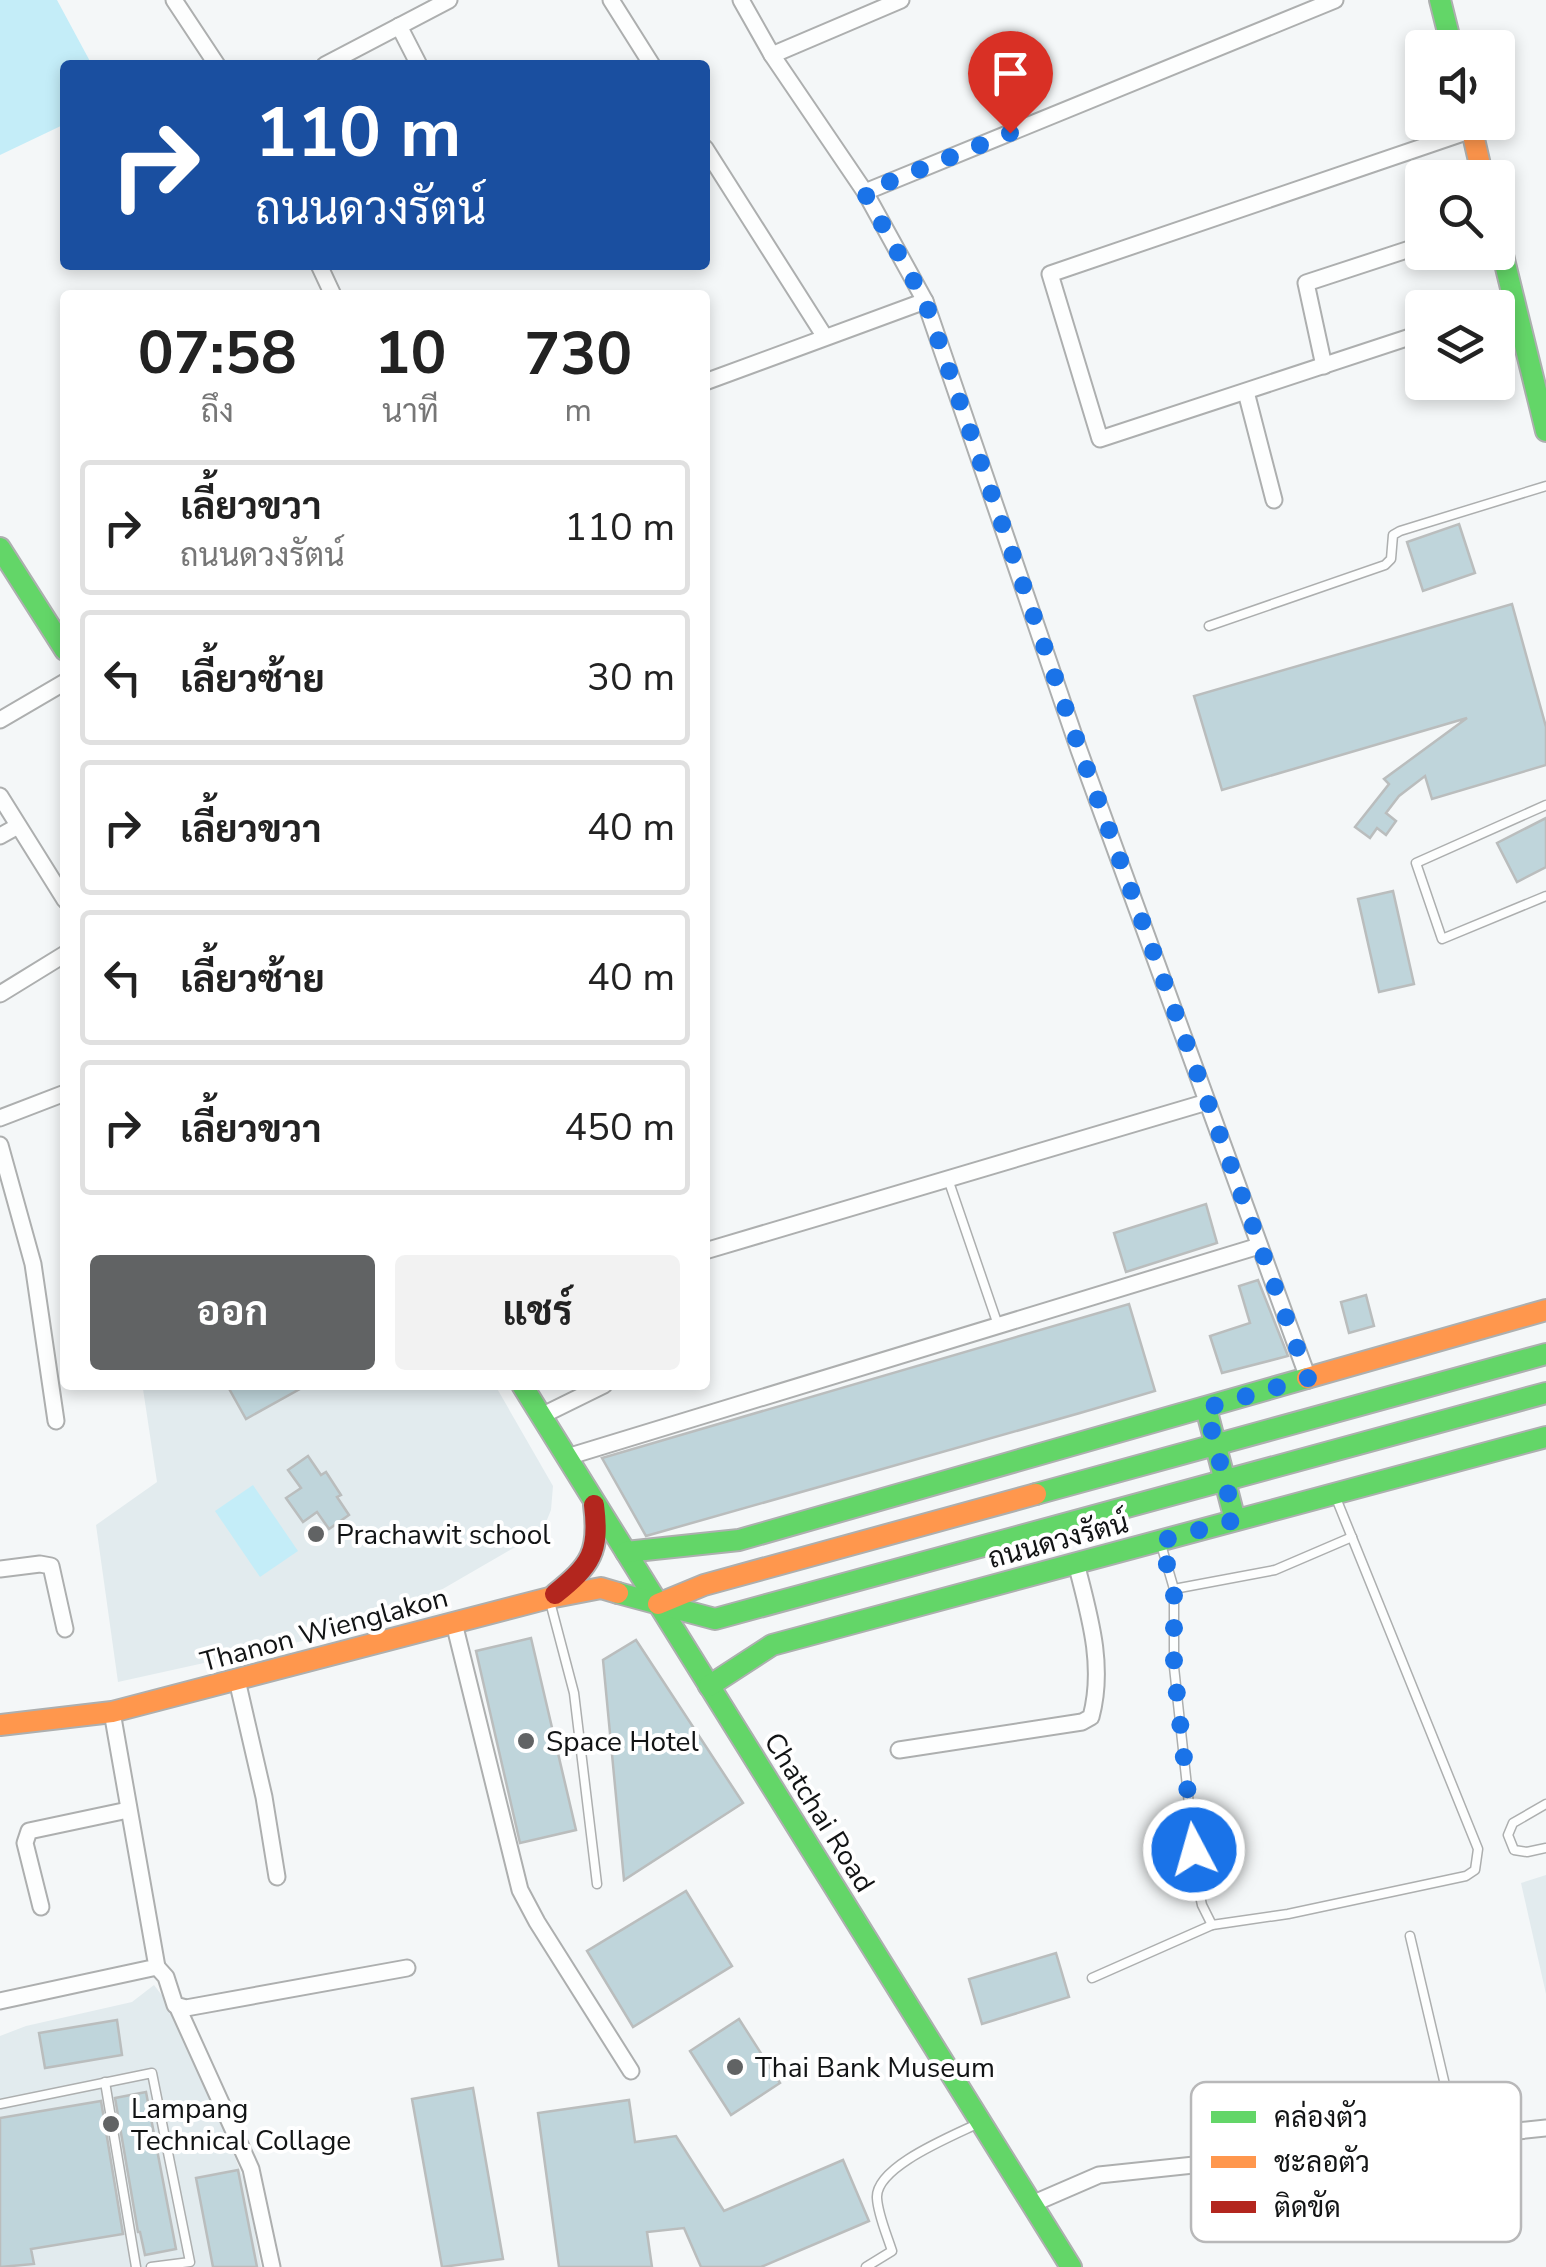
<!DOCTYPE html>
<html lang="th">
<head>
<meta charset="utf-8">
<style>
	:root { --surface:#fff; --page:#f2f2f2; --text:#222; --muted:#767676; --line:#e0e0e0; --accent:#616364 }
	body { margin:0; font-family:"Nunito Sans",Sarabun,sans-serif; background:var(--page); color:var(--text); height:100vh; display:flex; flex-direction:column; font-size:38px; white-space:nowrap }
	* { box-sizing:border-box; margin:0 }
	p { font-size:32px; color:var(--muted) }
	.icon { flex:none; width:55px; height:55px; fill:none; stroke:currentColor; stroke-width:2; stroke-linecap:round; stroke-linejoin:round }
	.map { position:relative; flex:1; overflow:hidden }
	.details { position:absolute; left:60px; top:290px; width:650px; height:1100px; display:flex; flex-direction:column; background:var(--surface); border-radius:10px; box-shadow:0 5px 15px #0003 }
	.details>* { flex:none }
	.hud { position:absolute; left:60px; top:60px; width:650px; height:210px; border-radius:10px; box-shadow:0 5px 15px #0003; background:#1a4fa0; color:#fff; overflow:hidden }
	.buttons { position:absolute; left:1405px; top:30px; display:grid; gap:20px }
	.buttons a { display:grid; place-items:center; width:110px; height:110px; border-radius:10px; background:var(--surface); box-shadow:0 5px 15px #0003; font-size:50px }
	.pin { position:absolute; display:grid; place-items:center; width:85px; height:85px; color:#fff; margin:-102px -42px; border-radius:50% 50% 50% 0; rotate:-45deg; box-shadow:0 0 10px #0007 }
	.pin .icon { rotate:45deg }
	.me { position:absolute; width:110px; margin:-55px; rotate:354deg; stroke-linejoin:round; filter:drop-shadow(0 0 8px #0008) }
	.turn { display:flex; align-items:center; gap:35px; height:210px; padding:0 30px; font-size:45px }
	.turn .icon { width:130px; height:130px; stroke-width:2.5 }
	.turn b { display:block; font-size:70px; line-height:85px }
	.eta { display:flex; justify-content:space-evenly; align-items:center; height:170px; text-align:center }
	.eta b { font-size:60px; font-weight:700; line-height:70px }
	.primary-button { display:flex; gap:20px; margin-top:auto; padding:20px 30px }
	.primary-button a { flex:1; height:115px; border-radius:10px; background:var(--accent); color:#fff; font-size:40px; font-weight:700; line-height:115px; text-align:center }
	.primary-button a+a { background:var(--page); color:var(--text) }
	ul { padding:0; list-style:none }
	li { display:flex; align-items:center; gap:30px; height:135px; margin:0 20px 15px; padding:0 10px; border:5px solid var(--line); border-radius:10px }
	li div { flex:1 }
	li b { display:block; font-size:38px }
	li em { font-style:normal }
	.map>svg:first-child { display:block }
</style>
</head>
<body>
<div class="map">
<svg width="1546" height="2267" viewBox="0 0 1546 2267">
	<rect width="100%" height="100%" fill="#f4f7f8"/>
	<g fill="#e2ebee">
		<polygon points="154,1385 495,1385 553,1486 551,1510 544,1527 524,1542 384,1623 118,1682 96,1525 157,1482 143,1389"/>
		<polygon points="1546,1875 1546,1994 1521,1883"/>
		<polygon points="154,1985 178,2016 246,2185 261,2267 0,2267 0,2036 26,2026 132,2002"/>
	</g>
	<g fill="#c4edf8">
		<polygon points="0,0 57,0 92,65 65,65 65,124 0,155"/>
		<polygon points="253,1485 298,1551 260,1577 215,1511"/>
	</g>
	<g fill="#bfd5db" stroke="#babdbd" stroke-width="2.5">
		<polygon points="1459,524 1475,573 1423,591 1407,542"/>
		<polygon points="1512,604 1546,727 1546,765 1432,799 1425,776 1399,796 1386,813 1396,821 1386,835 1377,828 1370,838 1355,827 1389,784 1384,779 1467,718 1222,790 1194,696"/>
		<polygon points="1546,818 1546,867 1517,882 1497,843"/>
		<polygon points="1393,891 1414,984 1379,992 1358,899"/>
		<polygon points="1206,1204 1217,1243 1126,1272 1114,1233"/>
		<polygon points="1258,1280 1288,1356 1222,1373 1210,1336 1250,1323 1239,1286"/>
		<polygon points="1366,1295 1374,1326 1349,1333 1341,1302"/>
		<polygon points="1129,1304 1155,1391 1080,1413 646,1536 602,1458"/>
		<polygon points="227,1385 307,1385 246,1419"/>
		<polygon points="308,1456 321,1475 326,1472 341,1495 337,1497 349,1515 329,1529 317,1512 303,1522 286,1498 301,1488 288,1470"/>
		<polygon points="531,1638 576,1830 520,1843 476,1651"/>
		<polygon points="636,1640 743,1803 624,1880 603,1660"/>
		<polygon points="686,1891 732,1966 633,2027 587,1951"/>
		<polygon points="1056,1953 1069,1997 982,2024 969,1979"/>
		<polygon points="739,2019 780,2083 731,2115 690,2051"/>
		<polygon points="117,2020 122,2055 45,2068 39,2033"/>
		<polygon points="473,2088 503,2259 442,2267 412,2099"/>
		<polygon points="146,2092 176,2249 145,2255 140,2232 138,2232 115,2098"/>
		<polygon points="629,2100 635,2142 676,2136 724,2211 843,2160 869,2221 761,2267 701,2267 684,2228 647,2232 652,2267 559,2267 538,2113"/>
		<polygon points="101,2101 123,2234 31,2249 34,2264 0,2267 0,2118"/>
		<polygon points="238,2170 257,2267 213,2267 196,2178"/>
	</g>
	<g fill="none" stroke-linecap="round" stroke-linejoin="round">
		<defs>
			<g id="lane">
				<polyline points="1209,626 1385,565 1391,559 1393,535 1400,531 1546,486"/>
				<polyline points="1546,805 1416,863 1442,939 1546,896"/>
				<polyline points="948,1179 998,1325"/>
				<polyline points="1160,1541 1174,1589 1174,1667 1198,1887 1202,1905 1212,1925 1288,1914 1466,1876 1475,1870 1478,1849 1336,1498"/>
				<polyline points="1174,1589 1275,1570 1352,1537"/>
				<polyline points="549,1598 574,1693 597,1884"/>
				<polyline points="1546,1804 1513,1823 1508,1835 1514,1850 1527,1852 1546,1848"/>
				<polyline points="1410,1936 1457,2136"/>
				<polyline points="1092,1978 1212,1925"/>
				<polyline points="105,2082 136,2267"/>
				<polyline points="0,2104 152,2073 190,2262 151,2267"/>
				<path d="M866 2267 892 2251C887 2235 878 2215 877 2198 875 2166 955 2135 981 2122"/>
			</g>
			<g id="street">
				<polyline points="174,0 217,65"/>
				<polyline points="611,0 652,65"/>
				<polyline points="741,0 772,55 865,192 925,301 1079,750 1308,1378"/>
				<polyline points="399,26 419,65"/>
				<polyline points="772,55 901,0"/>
				<polyline points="325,65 449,0"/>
				<polyline points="705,148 825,337"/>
				<polyline points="865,192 1335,0"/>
				<polyline points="319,265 333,295"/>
				<polyline points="1498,308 1514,302"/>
				<polyline points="1422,333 1100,439 1050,274 1472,130"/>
				<polyline points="1324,366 1306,283 1422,245"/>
				<polyline points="705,382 925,301"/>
				<polyline points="1246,392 1274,500"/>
				<polyline points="0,720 65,682"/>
				<polyline points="0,796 65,900"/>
				<polyline points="0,836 18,826"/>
				<polyline points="0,994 65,954"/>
				<polyline points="0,1118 65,1093"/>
				<polyline points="0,1145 33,1264 56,1421"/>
				<polyline points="705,1251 1207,1102"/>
				<polyline points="541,1416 604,1385"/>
				<polyline points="567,1457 1259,1246"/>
				<polyline points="0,1569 40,1564 51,1566 65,1629"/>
				<polyline points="454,1623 520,1890 537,1922 631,2071"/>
				<polyline points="237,1680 264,1797 277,1877"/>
				<path d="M899 1750 1082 1722 1091 1717C1105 1665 1089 1614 1076 1563"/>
				<polyline points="41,1907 25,1843 29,1831 128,1810"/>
				<polyline points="157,1967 166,1977 175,2005 186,2008 407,1968"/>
				<polyline points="0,2001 157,1967 112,1712"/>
				<polyline points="178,2008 251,2169 272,2267"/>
				<polyline points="1032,2204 1099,2175 1546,2128"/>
			</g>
			<g id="fast">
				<polyline points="1440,0 1452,48"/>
				<polyline points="1498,235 1546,431"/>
				<polyline points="0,548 65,650"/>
				<polyline points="522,1385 1071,2267"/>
				<polyline points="1206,1408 1235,1520"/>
				<polyline points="1036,1494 1546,1354"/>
				<polyline points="626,1552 739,1540 1307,1378"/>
				<polyline points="618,1593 715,1619 1546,1393"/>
				<polyline points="709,1686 772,1645 1546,1437"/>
			</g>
			<g id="slow">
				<polyline points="1470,122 1483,178"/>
				<polyline points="1307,1378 1546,1310"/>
				<polyline points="658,1604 704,1585 1036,1494"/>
				<polyline points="0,1725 112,1712 549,1598 601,1588 618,1593"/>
			</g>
			<path id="jam" d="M555 1594C591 1565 600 1552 594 1505"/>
		</defs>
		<use href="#lane" stroke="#adafaf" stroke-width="11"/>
		<use href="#street" stroke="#adafaf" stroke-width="19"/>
		<use href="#fast" stroke="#adafaf" stroke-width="24"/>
		<use href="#slow" stroke="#adafaf" stroke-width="24"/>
		<use href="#jam" stroke="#adafaf" stroke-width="24"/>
		<use href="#lane" stroke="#fdfefe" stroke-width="8"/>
		<use href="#street" stroke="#fdfefe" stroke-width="15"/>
		<use href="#fast" stroke="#63d668" stroke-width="20"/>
		<use href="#slow" stroke="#ff974d" stroke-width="20"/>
		<use href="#jam" stroke="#b3261e" stroke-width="20"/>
	</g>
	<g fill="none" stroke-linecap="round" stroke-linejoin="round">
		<polyline stroke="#1a73e8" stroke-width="18" stroke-dasharray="0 32.4" points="1010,133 864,192 925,301 1080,750 1308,1378 1206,1408 1235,1520 1160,1541 1174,1588 1174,1667 1194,1850"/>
	</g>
	<g fill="#616364" stroke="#fff" stroke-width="4">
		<circle cx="316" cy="1534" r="10"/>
		<circle cx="526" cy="1741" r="10"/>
		<circle cx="735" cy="2067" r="10"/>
		<circle cx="111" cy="2124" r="10"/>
	</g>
	<g text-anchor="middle" stroke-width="8" stroke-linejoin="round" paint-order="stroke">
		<g font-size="28" fill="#121415" stroke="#fff" text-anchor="start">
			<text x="336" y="1544">Prachawit school</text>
			<text x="546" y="1751">Space Hotel</text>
			<text x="755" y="2077">Thai Bank Museum</text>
			<text x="131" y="2118">Lampang<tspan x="131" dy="32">Technical Collage</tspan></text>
		</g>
		<g font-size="28" fill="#121415" stroke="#fff">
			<text transform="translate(1058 1540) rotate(-15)" y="10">ถนนดวงรัตน์</text>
			<text transform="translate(324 1629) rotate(-15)" y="10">Thanon Wienglakon</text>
			<text transform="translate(820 1812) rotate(58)" y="10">Chatchai Road</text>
		</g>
	</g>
	<rect x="1191" y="2082" width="330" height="160" rx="15" fill="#fff" stroke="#b8b8b9" stroke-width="2.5"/>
	<rect x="1211" y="2111" width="45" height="12" fill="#63d668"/>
	<rect x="1211" y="2156" width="45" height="12" fill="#ff974d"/>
	<rect x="1211" y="2201" width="45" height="12" fill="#b3261e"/>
	<g font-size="28" fill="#121415">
		<text x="1274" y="2127">คล่องตัว</text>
		<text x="1274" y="2172">ชะลอตัว</text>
		<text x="1274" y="2217">ติดขัด</text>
	</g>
</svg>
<div class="buttons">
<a><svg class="icon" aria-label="sound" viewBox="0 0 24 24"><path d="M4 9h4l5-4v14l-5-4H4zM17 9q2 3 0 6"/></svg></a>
<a><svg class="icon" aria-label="search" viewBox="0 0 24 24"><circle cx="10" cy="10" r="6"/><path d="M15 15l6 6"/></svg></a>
<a><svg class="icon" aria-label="layers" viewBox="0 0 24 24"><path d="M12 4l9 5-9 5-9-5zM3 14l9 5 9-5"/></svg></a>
</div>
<div class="pin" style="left:1010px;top:133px;background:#d93025"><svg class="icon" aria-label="arrive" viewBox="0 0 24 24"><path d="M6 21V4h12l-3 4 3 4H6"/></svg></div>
<svg class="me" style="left:1194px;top:1850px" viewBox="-20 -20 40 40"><circle r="17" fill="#1a73e8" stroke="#fff" stroke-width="3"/><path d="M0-11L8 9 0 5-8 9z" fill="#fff"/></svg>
<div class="hud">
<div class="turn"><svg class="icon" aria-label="right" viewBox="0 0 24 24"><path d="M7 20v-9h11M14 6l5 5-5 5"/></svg><div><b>110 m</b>ถนนดวงรัตน์</div></div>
</div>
<section class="details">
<div class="eta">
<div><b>07:58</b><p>ถึง</p></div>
<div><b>10</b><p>นาที</p></div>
<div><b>730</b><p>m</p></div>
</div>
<ul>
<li><svg class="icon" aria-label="right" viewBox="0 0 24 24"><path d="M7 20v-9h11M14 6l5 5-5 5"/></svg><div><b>เลี้ยวขวา</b><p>ถนนดวงรัตน์</p></div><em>110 m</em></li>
<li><svg class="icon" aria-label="left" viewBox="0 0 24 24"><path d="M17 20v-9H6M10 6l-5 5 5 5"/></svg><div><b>เลี้ยวซ้าย</b></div><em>30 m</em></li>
<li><svg class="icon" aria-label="right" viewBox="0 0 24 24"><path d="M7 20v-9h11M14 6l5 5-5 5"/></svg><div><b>เลี้ยวขวา</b></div><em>40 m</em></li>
<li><svg class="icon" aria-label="left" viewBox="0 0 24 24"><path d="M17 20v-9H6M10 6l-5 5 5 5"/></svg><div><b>เลี้ยวซ้าย</b></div><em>40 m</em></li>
<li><svg class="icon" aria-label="right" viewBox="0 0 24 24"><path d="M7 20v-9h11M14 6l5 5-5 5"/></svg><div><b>เลี้ยวขวา</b></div><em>450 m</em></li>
</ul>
<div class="primary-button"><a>ออก</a><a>แชร์</a></div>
</section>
</div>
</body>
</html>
